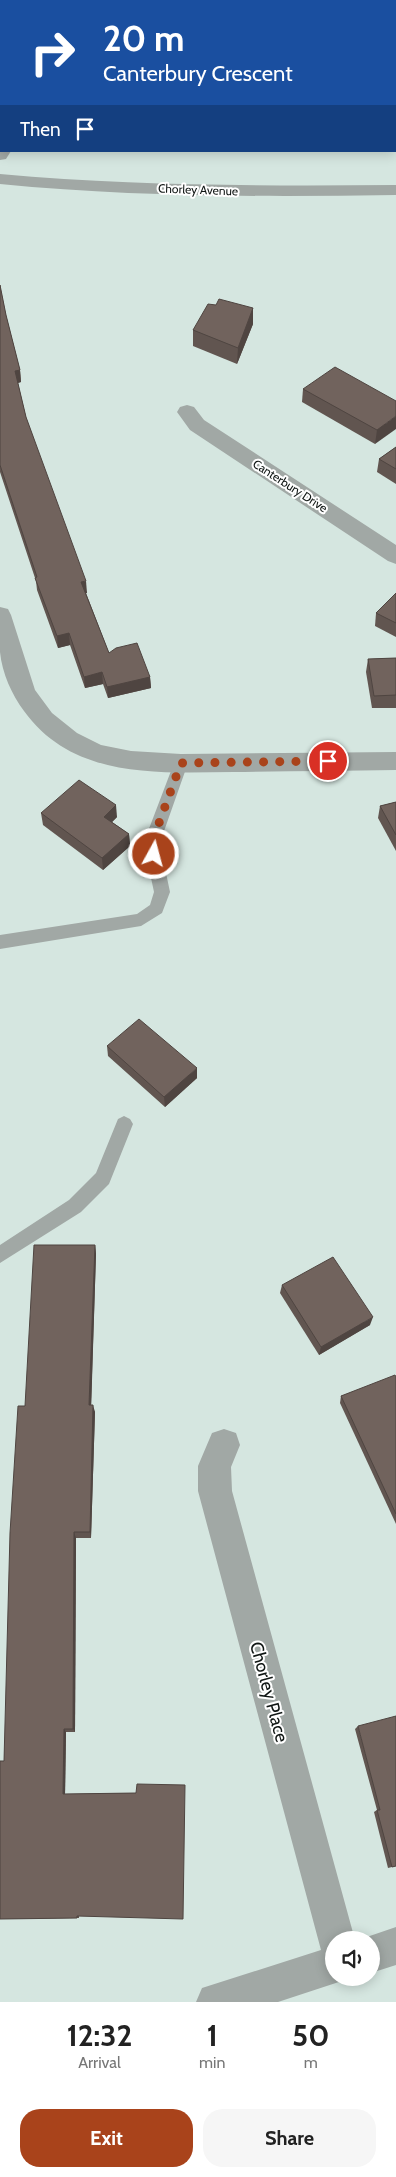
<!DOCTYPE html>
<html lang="en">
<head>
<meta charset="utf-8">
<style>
	:root { --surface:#fff; --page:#f6f6f6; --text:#222; --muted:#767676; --accent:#a9431b }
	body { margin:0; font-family:Cabin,sans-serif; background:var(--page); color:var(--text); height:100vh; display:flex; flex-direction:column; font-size:19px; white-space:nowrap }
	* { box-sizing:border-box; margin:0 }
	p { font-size:16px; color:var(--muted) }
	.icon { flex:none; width:28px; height:28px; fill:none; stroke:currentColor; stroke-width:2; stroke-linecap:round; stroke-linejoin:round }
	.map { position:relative; height:2002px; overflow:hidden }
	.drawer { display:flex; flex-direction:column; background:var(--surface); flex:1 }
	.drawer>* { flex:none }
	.banner { position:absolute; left:0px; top:0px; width:396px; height:152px; box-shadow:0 2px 12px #0003; background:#1a4fa0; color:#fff; overflow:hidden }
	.tools { position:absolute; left:325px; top:1931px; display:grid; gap:10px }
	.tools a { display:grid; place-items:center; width:55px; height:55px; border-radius:50%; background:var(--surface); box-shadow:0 2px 12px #0003; font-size:25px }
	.pin { position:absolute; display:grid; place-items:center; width:42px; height:42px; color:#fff; margin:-21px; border:2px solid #fff; border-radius:50%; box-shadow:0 1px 5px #0007 }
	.me { position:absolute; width:55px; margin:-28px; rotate:7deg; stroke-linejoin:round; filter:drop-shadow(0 0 4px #0008) }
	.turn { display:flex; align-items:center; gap:18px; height:105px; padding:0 20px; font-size:22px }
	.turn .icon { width:65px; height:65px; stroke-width:2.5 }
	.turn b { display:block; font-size:35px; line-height:42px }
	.then { display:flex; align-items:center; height:48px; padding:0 20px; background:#0003; gap:10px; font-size:19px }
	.eta { display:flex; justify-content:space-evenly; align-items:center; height:85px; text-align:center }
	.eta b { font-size:30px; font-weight:700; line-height:35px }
	.action { display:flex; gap:10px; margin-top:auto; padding:10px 20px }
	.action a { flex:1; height:58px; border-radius:20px; background:var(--accent); color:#fff; font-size:20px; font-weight:700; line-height:58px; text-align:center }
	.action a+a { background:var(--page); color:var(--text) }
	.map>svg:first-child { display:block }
</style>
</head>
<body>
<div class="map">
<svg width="396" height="2002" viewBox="0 0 396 2002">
	<rect width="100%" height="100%" fill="#d5e6e0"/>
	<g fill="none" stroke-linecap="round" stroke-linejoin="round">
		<g fill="#a1a8a5" fill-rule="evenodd">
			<polygon points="181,757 186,759 188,763 163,834 162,854 170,892 162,913 141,926 0,949 0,935 137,914 150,905 154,892 146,854 147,834 174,763 176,759"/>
			<polygon points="124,1116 130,1119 133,1124 109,1184 81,1212 0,1263 0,1245 69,1200 96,1173 118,1119"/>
		</g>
		<g fill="#a1a8a5" fill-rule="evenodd">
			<rect x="82" y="0" width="16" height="1"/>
			<polygon points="0,146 1,151 11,151 6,159 0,160"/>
			<path d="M0 174C132 186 264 186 396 185V195C264 197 132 197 0 184Z"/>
			<polygon points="187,405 194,407 204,420 396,545 396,564 388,561 190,430 177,412 180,407"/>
			<path d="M0 607 8 609 11 615 35 690 52 713 77 733 101 745 131 751 181 754 396 752V770C342 771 287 771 233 772 158 773 73 779 24 711 12 695 2 673 0 652 0 638 0 622 0 607Z"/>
			<polygon points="224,1429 236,1433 240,1445 231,1467 232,1491 355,1940 334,1940 334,1978 348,1979 278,2002 196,2002 202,1988 321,1950 198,1491 198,1466 212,1433"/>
			<polygon points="396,1927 396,1965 371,1973 371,1940 358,1940"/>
		</g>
	</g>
	<g fill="#615550">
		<polygon points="396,0 396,36 395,36 395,1"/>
		<polygon points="1,3 1,97 0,97 0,6"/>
		<polygon points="0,285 6,315 20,370 21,382 18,383 26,417 87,593 86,593 109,653 150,677 151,688 108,698 103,684 85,688 70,645 58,648 37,590 36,581 0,472"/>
		<polygon points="253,308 253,324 237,364 193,346 193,330"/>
		<polygon points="303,389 396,401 375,444 302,402"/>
		<polygon points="396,447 396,484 377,472 379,459"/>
		<polygon points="396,593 396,637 375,626 376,613"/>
		<polygon points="396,658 396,708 372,708 366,672 368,659"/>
		<polygon points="396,802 396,851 378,818 380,806"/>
		<polygon points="41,813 117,817 112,822 129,834 130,846 103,870 43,825"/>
		<polygon points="107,1046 197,1078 165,1107 108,1056"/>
		<polygon points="95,1245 96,1254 91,1405 95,1412 91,1538 76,1538 75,1732 66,1732 65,1794 136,1793 185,1785 79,1916 79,1918 0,1919 4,1761 25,1406"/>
		<polygon points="282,1285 370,1325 319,1355 280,1293"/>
		<polygon points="396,1377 396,1524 340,1403 341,1396"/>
		<polygon points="358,1726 396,1866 388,1868 374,1812 377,1810 355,1729"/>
	</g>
	<g fill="#4f4541">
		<polygon points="253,308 253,324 237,364 238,348"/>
		<polygon points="20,370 21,382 17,383 15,371"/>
		<polygon points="396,416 396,429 375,444 377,430"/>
		<polygon points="86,581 87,593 82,594 81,582"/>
		<polygon points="69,633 70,645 58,648 57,636"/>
		<polygon points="102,672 103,684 85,688 84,677"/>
		<polygon points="150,677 151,688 108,698 107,687"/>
		<polygon points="116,805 117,817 105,829 104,817"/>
		<polygon points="129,834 130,846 103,870 102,858"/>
		<polygon points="197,1068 197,1078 165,1107 164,1097"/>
		<polygon points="95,1245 96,1254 91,1412 89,1405"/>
		<polygon points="373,1317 370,1325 319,1355 321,1347"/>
		<polygon points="93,1405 95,1412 91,1538 90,1532"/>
		<polygon points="74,1532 76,1538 75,1732 73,1729"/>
		<polygon points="64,1729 66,1732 65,1796 63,1794"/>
	</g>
	<g fill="#71635d" stroke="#4f4541">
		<polygon points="2,0 47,0 46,1 2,1"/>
		<polygon points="132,0 184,0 184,1 131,1"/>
		<polygon points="275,0 396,0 396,24 395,24 395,1 275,1"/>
		<polygon points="1,3 1,84 0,84 0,6"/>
		<polygon points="0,285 6,315 20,370 15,371 26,417 86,581 81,582 109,653 116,648 137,643 150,677 107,687 102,672 84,677 69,633 57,636 35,578 37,577 0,465"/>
		<polygon points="219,299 253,308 238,348 193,330 208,304 216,305"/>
		<polygon points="335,367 396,401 396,416 377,430 303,389"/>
		<polygon points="396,447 396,469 379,459"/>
		<polygon points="396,593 396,623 376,613"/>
		<polygon points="396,658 396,695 374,696 368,659"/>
		<polygon points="79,780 116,805 104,817 129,834 102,858 41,813"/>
		<polygon points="396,802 396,835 380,806"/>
		<polygon points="139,1019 197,1068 164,1097 107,1046"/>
		<polygon points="34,1245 95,1245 89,1405 93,1405 90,1532 74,1532 73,1729 64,1729 63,1794 136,1793 137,1784 185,1785 183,1919 77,1916 77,1918 0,1919 0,1761 4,1761 10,1533 18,1406 25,1406"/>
		<polygon points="333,1257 373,1317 321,1347 282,1285"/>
		<polygon points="395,1375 396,1377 396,1514 341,1396"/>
		<polygon points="396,1716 396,1866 392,1867 377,1810 380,1810 358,1726"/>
	</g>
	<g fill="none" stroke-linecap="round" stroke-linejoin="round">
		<polyline stroke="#a9431b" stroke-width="9" stroke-dasharray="0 16.2" points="154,854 155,834 181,763 328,761"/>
	</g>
	<g text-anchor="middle" stroke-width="4" stroke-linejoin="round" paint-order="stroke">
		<g font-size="12" fill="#0f1513" stroke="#fff">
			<text transform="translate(198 190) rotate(2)" y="4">Chorley Avenue</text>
			<text transform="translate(290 486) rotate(33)" y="4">Canterbury Drive</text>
		</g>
		<g font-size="18" fill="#0f1513" stroke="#fff">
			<text transform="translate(269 1692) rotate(75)" y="6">Chorley Place</text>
		</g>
	</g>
</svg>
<div class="tools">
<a><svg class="icon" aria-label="sound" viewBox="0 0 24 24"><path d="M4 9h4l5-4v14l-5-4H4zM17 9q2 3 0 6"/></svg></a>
</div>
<div class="pin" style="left:328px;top:761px;background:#d93025"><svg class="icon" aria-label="arrive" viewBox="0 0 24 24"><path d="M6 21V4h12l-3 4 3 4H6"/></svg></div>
<svg class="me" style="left:154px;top:854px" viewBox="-20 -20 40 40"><circle r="17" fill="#a9431b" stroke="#fff" stroke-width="3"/><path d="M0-11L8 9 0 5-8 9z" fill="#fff"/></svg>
<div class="banner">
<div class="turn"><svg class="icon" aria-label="right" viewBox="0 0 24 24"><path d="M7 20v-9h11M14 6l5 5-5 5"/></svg><div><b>20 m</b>Canterbury Crescent</div></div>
<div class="then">Then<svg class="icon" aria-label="arrive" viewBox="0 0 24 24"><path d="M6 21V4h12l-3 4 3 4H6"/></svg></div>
</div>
</div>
<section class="drawer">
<div class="eta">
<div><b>12:32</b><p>Arrival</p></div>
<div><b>1</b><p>min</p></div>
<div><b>50</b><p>m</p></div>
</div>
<div class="action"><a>Exit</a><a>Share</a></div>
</section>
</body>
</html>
